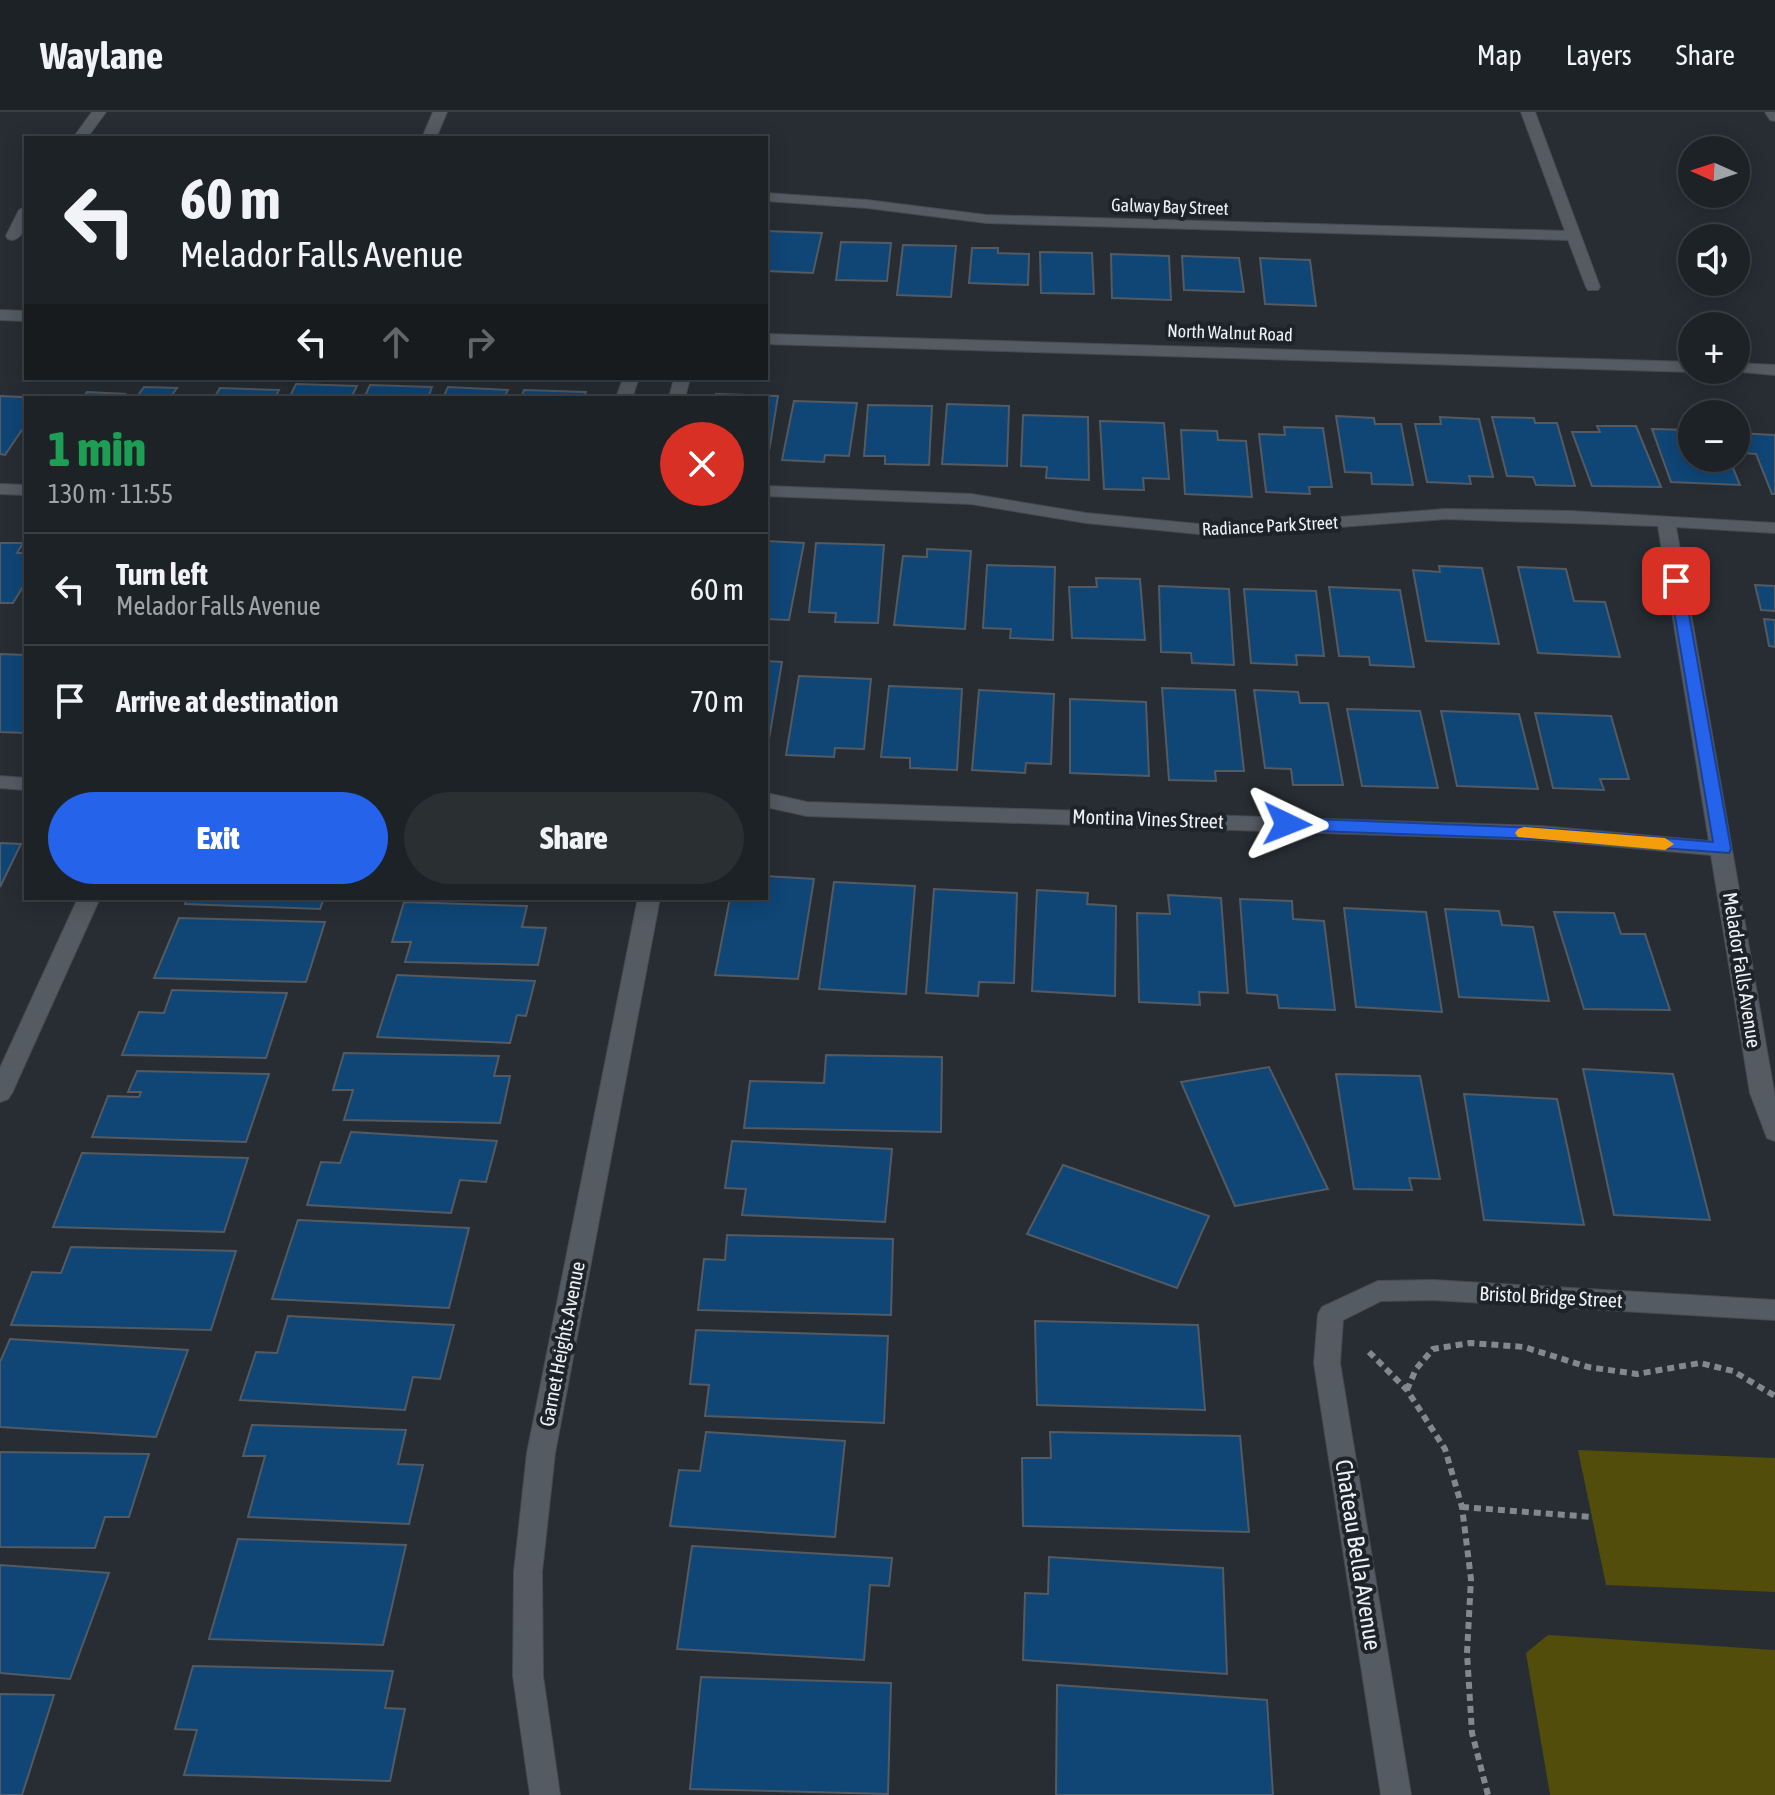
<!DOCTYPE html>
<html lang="en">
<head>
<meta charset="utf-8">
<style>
	:root { --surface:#1d2226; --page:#2a2f32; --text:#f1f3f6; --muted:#a0a4a7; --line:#3b3f43; --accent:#2563eb }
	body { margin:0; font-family:"Asap Condensed",sans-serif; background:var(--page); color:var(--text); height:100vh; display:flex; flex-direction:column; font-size:30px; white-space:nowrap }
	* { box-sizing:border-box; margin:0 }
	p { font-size:26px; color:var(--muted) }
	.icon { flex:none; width:44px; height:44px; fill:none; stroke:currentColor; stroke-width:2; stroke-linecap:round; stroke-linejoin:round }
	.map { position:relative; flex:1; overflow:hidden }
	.side { position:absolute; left:24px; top:284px; width:744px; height:504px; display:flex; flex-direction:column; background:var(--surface); border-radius:0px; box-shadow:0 4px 20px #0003,0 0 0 2px var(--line) }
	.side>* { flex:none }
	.top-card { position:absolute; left:24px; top:24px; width:744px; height:244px; border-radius:0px; box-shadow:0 4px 20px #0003,0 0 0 2px var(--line); background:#1d2226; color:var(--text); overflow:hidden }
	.needle { width:52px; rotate:273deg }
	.buttons { position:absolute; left:1678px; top:24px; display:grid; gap:16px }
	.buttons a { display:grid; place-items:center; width:72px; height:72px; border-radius:50%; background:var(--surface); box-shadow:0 4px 20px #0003,0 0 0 2px var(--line); font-size:40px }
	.pin { position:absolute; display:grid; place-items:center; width:68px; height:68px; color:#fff; margin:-34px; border-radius:16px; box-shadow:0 4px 12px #0006 }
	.me { position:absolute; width:88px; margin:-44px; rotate:92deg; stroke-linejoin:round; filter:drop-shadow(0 0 6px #0008) }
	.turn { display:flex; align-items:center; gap:28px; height:168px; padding:0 24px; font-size:36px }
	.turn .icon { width:104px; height:104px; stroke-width:2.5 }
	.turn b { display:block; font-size:56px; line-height:68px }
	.lanes { display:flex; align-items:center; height:76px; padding:0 24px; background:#0003; justify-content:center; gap:40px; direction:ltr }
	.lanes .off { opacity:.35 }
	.round { display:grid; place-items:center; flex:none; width:84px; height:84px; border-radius:42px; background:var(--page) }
	.headline { display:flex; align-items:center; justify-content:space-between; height:136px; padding:0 24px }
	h1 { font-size:48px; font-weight:800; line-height:60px; color:#1e9e55 }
	.action { display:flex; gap:16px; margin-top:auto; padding:16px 24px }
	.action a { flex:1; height:92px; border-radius:48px; background:var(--accent); color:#fff; font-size:32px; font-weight:800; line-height:92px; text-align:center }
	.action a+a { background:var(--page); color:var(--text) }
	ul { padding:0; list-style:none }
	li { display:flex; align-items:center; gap:24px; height:112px; padding:0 24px; border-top:2px solid var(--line) }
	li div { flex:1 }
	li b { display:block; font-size:30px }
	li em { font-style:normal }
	header { display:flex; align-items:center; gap:48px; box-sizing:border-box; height:112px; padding:0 40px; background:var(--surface); border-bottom:2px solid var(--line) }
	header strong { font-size:38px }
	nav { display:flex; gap:44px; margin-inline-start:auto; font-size:28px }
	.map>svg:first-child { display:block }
</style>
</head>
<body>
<header>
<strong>Waylane</strong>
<nav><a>Map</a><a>Layers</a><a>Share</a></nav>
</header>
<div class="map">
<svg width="1775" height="1683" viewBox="0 0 1775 1683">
	<rect width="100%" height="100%" fill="#272d33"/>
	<g fill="#524d0a">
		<polygon points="1578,1338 1775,1346 1775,1480 1606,1473"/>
		<polygon points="1548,1523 1775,1538 1775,1683 1550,1683 1526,1541"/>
	</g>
	<g fill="#0f4676" stroke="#545a61" stroke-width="2">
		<polygon points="766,119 822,121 813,161 766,159"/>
		<polygon points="841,130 891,131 887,169 836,168"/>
		<polygon points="903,133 956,134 951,185 897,183"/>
		<polygon points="972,136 998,136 998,141 1029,142 1028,173 969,171"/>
		<polygon points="1040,140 1092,141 1094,182 1041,181"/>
		<polygon points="1111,142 1169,144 1171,188 1112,186"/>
		<polygon points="1182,144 1239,146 1244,180 1184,178"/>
		<polygon points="1260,146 1310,148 1316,194 1265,192"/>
		<polygon points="296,272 357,274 351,286 289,286"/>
		<polygon points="370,273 432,275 428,286 364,286"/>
		<polygon points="144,275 177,276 172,283 200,284 136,286"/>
		<polygon points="448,275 508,278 504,286 443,286"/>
		<polygon points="220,276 279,278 275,286 214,286"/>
		<polygon points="524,278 586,280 584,286 521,286"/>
		<polygon points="87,280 125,282 122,286 83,286"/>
		<polygon points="716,282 778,284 768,346 766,286 716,286"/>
		<polygon points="0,284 44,286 26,286 26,312 5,343 0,342"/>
		<polygon points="794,289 857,291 849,344 825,343 824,350 782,348"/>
		<polygon points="947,292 1009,294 1007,354 942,352"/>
		<polygon points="868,293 932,294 929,353 885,352 885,344 864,344"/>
		<polygon points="1023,303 1088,305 1089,368 1046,366 1047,355 1021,354"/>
		<polygon points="1336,304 1374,306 1375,312 1401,312 1413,373 1372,372 1371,361 1345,360"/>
		<polygon points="1440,305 1479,307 1493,365 1469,364 1471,372 1427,370 1415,312 1441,312"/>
		<polygon points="1492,305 1534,306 1535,311 1557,311 1575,374 1536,373 1533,365 1507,364"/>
		<polygon points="1100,309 1164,311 1169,367 1143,366 1144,378 1104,377"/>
		<polygon points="1597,314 1636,314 1661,375 1592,374 1572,320 1600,320"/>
		<polygon points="1284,315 1323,316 1332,375 1309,375 1310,382 1266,380 1259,322 1285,323"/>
		<polygon points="1652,317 1692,318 1692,346 1729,346 1740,373 1671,370"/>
		<polygon points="1181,318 1217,319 1218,328 1246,329 1252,385 1185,382"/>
		<polygon points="1737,321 1775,323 1775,382 1772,382 1756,342 1744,341"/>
		<polygon points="766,429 804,431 789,508 766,507"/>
		<polygon points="0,431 23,431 17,441 26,441 26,470 13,491 0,491"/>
		<polygon points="816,431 884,433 878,511 835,510 836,501 809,500"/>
		<polygon points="927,437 971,439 965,517 894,513 903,444 927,445"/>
		<polygon points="987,453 1055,455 1053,528 1010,526 1011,517 983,516"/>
		<polygon points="1439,454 1482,456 1499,532 1426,529 1413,458 1440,460"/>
		<polygon points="1518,455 1566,457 1574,489 1605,490 1620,545 1538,541"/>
		<polygon points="1096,466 1140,467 1145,528 1072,526 1069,475 1097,475"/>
		<polygon points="1755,473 1775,474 1775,499 1761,498"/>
		<polygon points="1159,474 1229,477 1234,553 1192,551 1191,541 1161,540"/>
		<polygon points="1329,475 1400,478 1414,555 1370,553 1369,545 1339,544"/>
		<polygon points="1244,477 1316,479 1324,544 1296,543 1297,553 1251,551"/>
		<polygon points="1764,507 1775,508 1775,535 1769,534"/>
		<polygon points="0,542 25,543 23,547 26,548 26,621 0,620"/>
		<polygon points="766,549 782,550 768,633 766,633"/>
		<polygon points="799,564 871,567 864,637 835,636 834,645 786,643"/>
		<polygon points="889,574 962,577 957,658 910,656 910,646 881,645"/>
		<polygon points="1162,576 1235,578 1244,659 1215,659 1216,669 1169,668"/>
		<polygon points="979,578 1054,582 1051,652 1026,651 1025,661 972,658"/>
		<polygon points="1254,578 1298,580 1300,591 1328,591 1343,673 1293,673 1291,657 1265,656"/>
		<polygon points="1070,587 1146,590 1149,664 1070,661"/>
		<polygon points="1347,597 1420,599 1438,676 1362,674"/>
		<polygon points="1441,599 1519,602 1538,677 1457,674"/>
		<polygon points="1535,601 1611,604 1629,667 1600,667 1604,678 1553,676"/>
		<polygon points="0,731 21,732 0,775"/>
		<polygon points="766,764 814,767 798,867 715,863 730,786 766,786"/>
		<polygon points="834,770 915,774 906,882 819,877"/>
		<polygon points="934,777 1017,781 1014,871 979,870 978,884 926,881"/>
		<polygon points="1037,778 1088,781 1087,792 1116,794 1115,884 1032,879"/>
		<polygon points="1168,783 1221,786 1228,881 1199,880 1200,893 1139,890 1137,801 1170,802"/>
		<polygon points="187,786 324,786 320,797 185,792"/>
		<polygon points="1240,787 1292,789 1293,807 1324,809 1335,898 1279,896 1277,883 1247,881"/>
		<polygon points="404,790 527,794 522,815 546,816 538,853 405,850 411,830 392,830"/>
		<polygon points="1344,796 1426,800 1442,900 1356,895"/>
		<polygon points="1445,797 1499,799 1502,813 1533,815 1549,889 1459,885"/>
		<polygon points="1554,800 1614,801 1621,822 1645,822 1670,898 1584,897"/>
		<polygon points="179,806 325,810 306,870 154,866"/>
		<polygon points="397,863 535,869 526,904 517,903 510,931 377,925"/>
		<polygon points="172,878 287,881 266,946 122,943 139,900 164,901"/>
		<polygon points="344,941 499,944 494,964 510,964 500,1011 344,1008 353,978 333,978"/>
		<polygon points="826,943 942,945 941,1020 744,1016 750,969 824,971"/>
		<polygon points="1269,955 1328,1077 1235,1094 1181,970"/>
		<polygon points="1583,957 1673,962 1710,1108 1614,1103"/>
		<polygon points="137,959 269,962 246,1030 92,1025 108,984 139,985 141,980 128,980"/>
		<polygon points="1336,962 1420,964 1440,1067 1409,1066 1412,1078 1354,1077"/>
		<polygon points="1464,982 1557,987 1584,1113 1484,1108"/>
		<polygon points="351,1020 497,1029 486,1070 460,1068 451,1101 307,1093 321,1050 340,1051"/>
		<polygon points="732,1029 892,1037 885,1110 742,1103 746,1077 725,1076"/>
		<polygon points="82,1041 248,1046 224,1120 53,1115"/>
		<polygon points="1063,1053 1209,1104 1177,1176 1027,1122"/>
		<polygon points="298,1108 469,1116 449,1196 272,1187"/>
		<polygon points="727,1123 893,1127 891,1203 698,1198 704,1147 725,1148"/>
		<polygon points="71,1135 236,1139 211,1218 11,1213 32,1160 61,1161"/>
		<polygon points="288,1204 454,1213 440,1267 413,1265 405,1298 240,1288 256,1240 277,1241"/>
		<polygon points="1035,1209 1198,1213 1205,1298 1037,1293"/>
		<polygon points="696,1218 888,1224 884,1311 705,1304 709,1273 690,1272"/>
		<polygon points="10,1227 188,1238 156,1325 0,1315 0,1250"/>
		<polygon points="252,1313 406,1318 398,1352 423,1353 409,1412 248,1405 265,1344 243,1344"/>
		<polygon points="706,1320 845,1329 835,1425 670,1414 679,1358 700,1359"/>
		<polygon points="1050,1320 1240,1324 1249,1420 1023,1414 1022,1346 1051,1346"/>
		<polygon points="0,1340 149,1342 129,1405 105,1405 95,1436 0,1435"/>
		<polygon points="238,1427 406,1433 383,1533 209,1527"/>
		<polygon points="692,1434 892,1446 889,1474 870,1473 864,1548 677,1537"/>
		<polygon points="1049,1445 1223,1456 1227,1562 1023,1548 1025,1481 1048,1482"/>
		<polygon points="0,1453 109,1461 70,1567 0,1561"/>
		<polygon points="193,1554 393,1559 385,1596 405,1597 390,1669 184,1663 197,1618 175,1617"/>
		<polygon points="701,1565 891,1571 888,1682 690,1677"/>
		<polygon points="1057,1573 1267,1588 1273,1683 1056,1683"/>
		<polygon points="0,1582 54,1583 22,1683 0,1683"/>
	</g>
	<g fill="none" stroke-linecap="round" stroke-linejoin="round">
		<defs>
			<g id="minor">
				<polygon points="92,0 106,0 87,26 73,26"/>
				<polygon points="433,0 447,0 436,26 422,26"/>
				<polygon points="1521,0 1535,0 1600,175 1598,178 1588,178 1586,175 1568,128 986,111 867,96 766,89 766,81 867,88 986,103 1565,119"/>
				<polygon points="1765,0 1775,0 1775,9 1770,8"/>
				<path d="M26 94C26 106 27 124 13 128L8 127 6 124 19 98Z"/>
				<polygon points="623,266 639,266 632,286 616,286"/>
				<polygon points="674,266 690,266 685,286 669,286"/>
				<polygon points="0,372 26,373 26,383 0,382"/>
				<polygon points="766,374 971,382 1086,401 1219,414 1446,397 1570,399 1775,411 1775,421 1676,415 1775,985 1775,1029 1767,1026 1750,981 1711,743 1540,728 807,704 766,695 766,681 807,690 1540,714 1709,729 1658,414 1446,407 1219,424 1086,411 971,392 766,384"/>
				<polygon points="0,664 26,666 26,678 0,676"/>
				<polygon points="78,786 100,786 12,981 8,987 0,990 0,956"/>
				<polygon points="638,786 660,786 555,1341 542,1460 543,1564 560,1683 530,1683 513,1564 514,1460 527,1341"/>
				<polygon points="1433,1168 1775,1188 1775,1208 1433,1188 1381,1189 1343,1208 1340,1251 1411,1683 1381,1683 1314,1251 1318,1202 1322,1195 1378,1169"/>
			</g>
			<g id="tertiary">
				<polygon points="0,198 26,199 26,209 0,208"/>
				<polygon points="766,222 1692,250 1692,258 1698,258 1692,260 766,232"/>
				<polygon points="1736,251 1775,253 1775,263 1730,259 1736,258"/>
			</g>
		</defs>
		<use href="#minor" stroke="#454a50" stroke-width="2"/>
		<use href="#tertiary" stroke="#454a50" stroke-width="2"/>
		<g stroke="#83888d" stroke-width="6" stroke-dasharray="7 5" stroke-linecap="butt">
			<polyline points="1369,1240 1407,1278 1445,1337 1462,1395 1471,1467 1467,1541 1472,1621 1488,1683"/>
			<polyline points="1407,1278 1416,1257 1433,1237 1470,1231 1524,1235 1588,1255 1637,1262 1700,1251 1733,1259 1775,1284"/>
			<polyline points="1462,1395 1592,1405"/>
		</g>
		<use href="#minor" fill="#545b62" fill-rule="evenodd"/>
		<use href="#tertiary" fill="#545b62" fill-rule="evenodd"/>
	</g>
	<polygon fill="#2563eb" stroke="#184099" stroke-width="2" points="1676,465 1683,469 1731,737 1729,741 1540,727 1287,718 1279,712 1287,706 1540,716 1713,730 1669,469"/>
	<polygon fill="#f59e0b" points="1524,715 1665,726 1674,732 1665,738 1518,725 1515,721 1518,717"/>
	<g text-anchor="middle" stroke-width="8" stroke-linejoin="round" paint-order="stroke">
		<g font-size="18" fill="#eef2f6" stroke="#1e2329">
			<text transform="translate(1170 95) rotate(2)" y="6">Galway Bay Street</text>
			<text transform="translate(1230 221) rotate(2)" y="6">North Walnut Road</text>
			<text transform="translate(1270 414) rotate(-3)" y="6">Radiance Park Street</text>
		</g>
		<g font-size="20" fill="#eef2f6" stroke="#1e2329">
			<text transform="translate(1148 707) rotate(2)" y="7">Montina Vines Street</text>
			<text transform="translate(1742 858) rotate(81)" y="7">Melador Falls Avenue</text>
			<text transform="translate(1551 1185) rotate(3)" y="7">Bristol Bridge Street</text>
			<text transform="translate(562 1232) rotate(-79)" y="7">Garnet Heights Avenue</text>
		</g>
		<g font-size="24" fill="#eef2f6" stroke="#1e2329">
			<text transform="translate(1358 1443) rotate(81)" y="8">Chateau Bella Avenue</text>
		</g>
	</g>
</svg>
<div class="buttons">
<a><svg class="needle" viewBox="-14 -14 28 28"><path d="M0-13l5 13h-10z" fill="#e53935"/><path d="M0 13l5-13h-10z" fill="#a0a4a7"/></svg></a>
<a><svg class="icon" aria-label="sound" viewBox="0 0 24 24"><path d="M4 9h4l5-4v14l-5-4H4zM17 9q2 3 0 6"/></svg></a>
<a>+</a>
<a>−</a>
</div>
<div class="pin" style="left:1676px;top:469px;background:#d93025"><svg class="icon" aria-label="arrive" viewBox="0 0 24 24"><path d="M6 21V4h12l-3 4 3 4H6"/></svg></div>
<svg class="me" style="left:1287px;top:712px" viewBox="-20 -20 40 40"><path d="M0-17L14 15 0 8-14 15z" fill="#2563eb" stroke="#fff" stroke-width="4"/></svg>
<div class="top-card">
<div class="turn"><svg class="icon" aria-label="left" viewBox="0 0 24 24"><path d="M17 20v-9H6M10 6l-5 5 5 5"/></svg><div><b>60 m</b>Melador Falls Avenue</div></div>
<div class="lanes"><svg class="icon" aria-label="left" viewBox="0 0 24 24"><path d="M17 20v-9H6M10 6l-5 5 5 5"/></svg><svg class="icon off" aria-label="ahead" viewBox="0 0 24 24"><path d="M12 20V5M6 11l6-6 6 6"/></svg><svg class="icon off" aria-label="right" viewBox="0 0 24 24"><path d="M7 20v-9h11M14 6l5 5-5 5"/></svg></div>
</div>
<section class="side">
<div class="headline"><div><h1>1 min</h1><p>130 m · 11:55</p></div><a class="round" style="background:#d93025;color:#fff"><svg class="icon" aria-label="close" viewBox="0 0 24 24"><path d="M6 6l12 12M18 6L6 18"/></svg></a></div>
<ul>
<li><svg class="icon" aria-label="left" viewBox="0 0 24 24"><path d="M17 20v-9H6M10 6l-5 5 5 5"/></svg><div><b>Turn left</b><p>Melador Falls Avenue</p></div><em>60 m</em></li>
<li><svg class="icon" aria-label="arrive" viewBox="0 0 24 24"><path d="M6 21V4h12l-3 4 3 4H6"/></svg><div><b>Arrive at destination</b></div><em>70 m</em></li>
</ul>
<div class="action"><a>Exit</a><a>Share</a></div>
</section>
</div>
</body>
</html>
